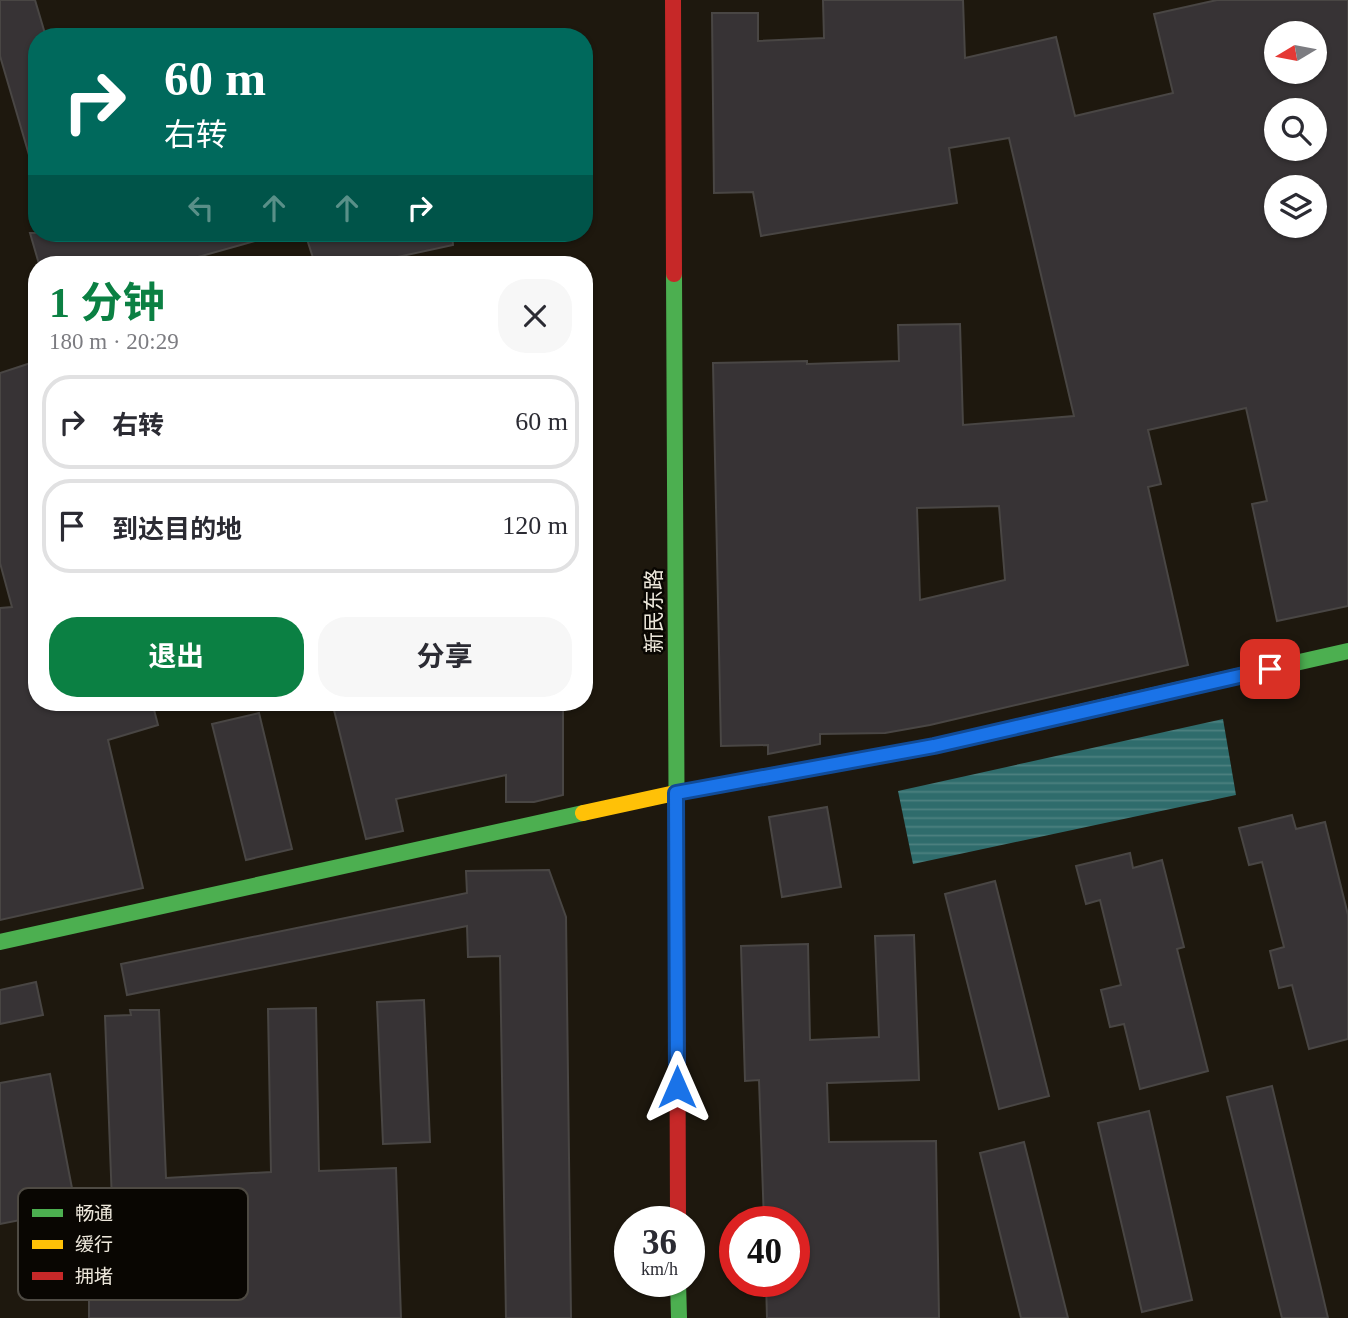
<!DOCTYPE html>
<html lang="zh">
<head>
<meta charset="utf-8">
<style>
	:root { --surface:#fff; --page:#f7f7f7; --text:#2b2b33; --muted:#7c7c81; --line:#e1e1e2; --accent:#0b8043 }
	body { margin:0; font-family:"Times New Roman","Noto Sans SC",serif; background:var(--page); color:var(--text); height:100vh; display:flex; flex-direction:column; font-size:26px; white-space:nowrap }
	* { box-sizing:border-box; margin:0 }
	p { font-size:23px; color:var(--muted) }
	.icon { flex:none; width:38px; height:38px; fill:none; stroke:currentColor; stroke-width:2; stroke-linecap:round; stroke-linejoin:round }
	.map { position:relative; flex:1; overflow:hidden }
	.sheet { position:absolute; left:28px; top:256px; width:565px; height:455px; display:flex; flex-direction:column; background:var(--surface); border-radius:28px; box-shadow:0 2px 5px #0004 }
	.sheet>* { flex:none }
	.banner { position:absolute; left:28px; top:28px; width:565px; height:214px; border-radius:28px; box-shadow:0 2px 5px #0004; background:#00695c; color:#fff; overflow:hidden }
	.needle { width:46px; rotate:260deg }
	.tools { position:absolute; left:1264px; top:21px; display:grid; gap:14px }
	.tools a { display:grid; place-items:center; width:63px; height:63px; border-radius:50%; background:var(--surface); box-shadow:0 2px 5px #0004; font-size:35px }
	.speed { position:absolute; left:614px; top:1206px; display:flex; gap:14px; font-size:35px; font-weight:700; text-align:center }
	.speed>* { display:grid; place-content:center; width:91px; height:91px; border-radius:50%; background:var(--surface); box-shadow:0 2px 5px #0004; line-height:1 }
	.speed small { font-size:18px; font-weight:400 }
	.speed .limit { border:10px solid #d22; background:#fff; color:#111 }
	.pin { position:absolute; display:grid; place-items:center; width:60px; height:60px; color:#fff; margin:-30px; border-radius:14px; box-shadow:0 4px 10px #0006 }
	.me { position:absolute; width:77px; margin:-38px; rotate:0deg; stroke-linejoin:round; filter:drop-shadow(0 0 5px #0008) }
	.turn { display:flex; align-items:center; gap:24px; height:147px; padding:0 21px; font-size:32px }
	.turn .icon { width:91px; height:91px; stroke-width:2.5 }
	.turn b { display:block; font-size:49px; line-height:60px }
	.lanes { display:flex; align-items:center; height:66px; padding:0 21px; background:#0003; justify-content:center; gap:35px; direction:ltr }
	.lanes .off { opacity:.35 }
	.round { display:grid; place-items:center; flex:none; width:74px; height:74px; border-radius:28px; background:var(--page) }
	.head { display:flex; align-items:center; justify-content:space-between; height:119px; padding:0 21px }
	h1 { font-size:42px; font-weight:700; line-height:52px; color:var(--accent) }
	.cta { display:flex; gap:14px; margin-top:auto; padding:14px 21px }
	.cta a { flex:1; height:80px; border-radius:28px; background:var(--accent); color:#fff; font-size:28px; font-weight:700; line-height:80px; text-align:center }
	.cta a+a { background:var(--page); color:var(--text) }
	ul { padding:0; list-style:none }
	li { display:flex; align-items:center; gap:21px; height:94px; margin:0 14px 10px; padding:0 7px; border:4px solid var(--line); border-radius:28px }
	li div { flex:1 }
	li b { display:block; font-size:26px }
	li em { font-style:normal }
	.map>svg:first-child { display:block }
</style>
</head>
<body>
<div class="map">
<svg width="1348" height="1318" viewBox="0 0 1348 1318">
	<defs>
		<pattern id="water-rules" width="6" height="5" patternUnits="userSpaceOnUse" patternTransform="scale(1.75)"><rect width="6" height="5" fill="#2f6c6c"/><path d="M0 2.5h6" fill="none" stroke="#4d8180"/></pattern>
	</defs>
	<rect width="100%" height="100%" fill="#1e180e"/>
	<polygon fill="url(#water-rules)" points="1223,719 1236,795 913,864 898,791"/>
	<g fill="#373335" stroke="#494644" stroke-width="2" fill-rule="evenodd">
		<polygon points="0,0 35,0 46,37 37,37 37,154 29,155 0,56"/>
		<path d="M823 0H963L965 58 1056 37 1075 116 1173 93 1154 14 1217 0H1348V606L1277 621 1252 504 1267 501 1246 408 1148 430 1161 484 1148 487 1188 665 930 725 885 733 820 734V744L768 754V745L721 746 713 363 807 361V364L899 361 898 325 960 324 963 425 1074 416 1009 138 949 148 957 203 761 236 753 192 714 193 712 13H758V41L824 38ZM1276 33H1314V72H1276ZM1276 110H1314V149H1276ZM1276 187H1314V226H1276ZM999 506 1005 580 920 600 917 508Z"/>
		<polygon points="30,233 254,233 255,241 173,264 39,264"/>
		<polygon points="305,233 452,233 453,245 365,264 315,264"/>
		<polygon points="37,361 37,702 152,702 158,725 108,740 143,888 0,920 0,608 12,607 0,563 0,373"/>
		<polygon points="332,702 563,702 563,795 534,802 506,802 506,775 396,799 403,831 366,839"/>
		<polygon points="259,713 292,849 246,860 212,724"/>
		<polygon points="827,807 841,887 782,897 769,817"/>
		<polygon points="1292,815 1296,829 1325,822 1348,915 1348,1039 1309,1049 1292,985 1279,988 1270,951 1284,947 1262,862 1249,865 1239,828"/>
		<polygon points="1130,853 1133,868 1162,860 1184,947 1177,949 1208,1071 1140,1089 1124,1024 1110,1027 1101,990 1121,985 1100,900 1086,904 1076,866"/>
		<polygon points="549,870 566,917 571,1318 506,1318 500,956 468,957 467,926 127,995 121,964 467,893 466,871"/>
		<polygon points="995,881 1049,1096 999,1109 945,894"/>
		<polygon points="914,935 919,1080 827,1083 829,1142 936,1141 939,1318 767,1318 766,1281 794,1281 794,1222 764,1222 759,1080 745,1081 741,946 808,944 810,1040 879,1037 875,936"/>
		<polygon points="36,982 43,1015 0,1024 0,990"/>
		<polygon points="424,1000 430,1142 383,1144 377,1002"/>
		<polygon points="316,1008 319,1171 396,1168 401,1318 89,1318 89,1285 115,1282 105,1016 131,1015 130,1010 159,1010 166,1178 271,1172 268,1009"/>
		<polygon points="50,1074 76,1209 0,1224 0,1083"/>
		<polygon points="1272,1086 1320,1284 1328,1318 1282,1318 1227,1097"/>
		<polygon points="1149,1111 1192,1300 1142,1312 1098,1123"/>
		<polygon points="1024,1142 1068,1318 1021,1318 980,1153"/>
	</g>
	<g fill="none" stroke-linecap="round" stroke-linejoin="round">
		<g stroke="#4caf50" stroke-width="16">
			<polyline points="674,274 677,896"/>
			<polyline points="1128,701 1348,651"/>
			<polyline points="0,942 583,813"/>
			<polyline points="678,1281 679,1318"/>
		</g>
		<polyline stroke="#ffc107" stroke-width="16" points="583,813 675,793 934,746 1128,701"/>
		<g stroke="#c62828" stroke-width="16">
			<polyline points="673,0 674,274"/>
			<polyline points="677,896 678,1222"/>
		</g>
	</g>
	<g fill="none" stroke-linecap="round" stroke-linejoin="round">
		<defs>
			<polyline id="route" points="677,1087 676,793 934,746 1270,669"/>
		</defs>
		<use href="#route" stroke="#114b97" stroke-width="18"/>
		<use href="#route" stroke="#1a73e8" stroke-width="12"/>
	</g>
	<g text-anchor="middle" stroke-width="5" stroke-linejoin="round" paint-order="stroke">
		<g font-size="21" fill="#eee8dc" stroke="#090602">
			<text transform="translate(654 611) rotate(-90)" y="7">新民东路</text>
		</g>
	</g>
	<rect x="18" y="1188" width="230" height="112" rx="10" fill="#090602" stroke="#4e4a43" stroke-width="2"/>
	<rect x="32" y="1209" width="31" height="8" fill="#4caf50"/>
	<rect x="32" y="1240" width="31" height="9" fill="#ffc107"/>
	<rect x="32" y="1272" width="31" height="8" fill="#c62828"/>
	<g font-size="19" fill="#eee8dc">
		<text x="75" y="1220">畅通</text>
		<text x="75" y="1251">缓行</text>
		<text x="75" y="1283">拥堵</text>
	</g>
</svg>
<div class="tools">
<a><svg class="needle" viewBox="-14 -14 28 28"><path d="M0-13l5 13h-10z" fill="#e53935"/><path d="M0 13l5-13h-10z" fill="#7c7c81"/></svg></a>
<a><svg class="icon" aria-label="search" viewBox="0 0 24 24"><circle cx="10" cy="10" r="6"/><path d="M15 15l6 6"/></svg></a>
<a><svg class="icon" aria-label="layers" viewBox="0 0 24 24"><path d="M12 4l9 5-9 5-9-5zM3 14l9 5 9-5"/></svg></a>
</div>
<div class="speed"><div>36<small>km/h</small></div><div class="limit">40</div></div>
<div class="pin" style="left:1270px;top:669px;background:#d93025"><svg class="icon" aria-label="arrive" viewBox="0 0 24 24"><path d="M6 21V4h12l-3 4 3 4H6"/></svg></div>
<svg class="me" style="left:677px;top:1087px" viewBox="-20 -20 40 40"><path d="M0-17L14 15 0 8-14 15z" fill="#1a73e8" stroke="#fff" stroke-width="4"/></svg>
<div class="banner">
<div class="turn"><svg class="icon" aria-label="right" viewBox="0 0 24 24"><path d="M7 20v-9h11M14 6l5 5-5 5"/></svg><div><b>60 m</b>右转</div></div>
<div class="lanes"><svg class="icon off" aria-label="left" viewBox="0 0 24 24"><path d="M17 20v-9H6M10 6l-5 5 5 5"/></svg><svg class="icon off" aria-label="ahead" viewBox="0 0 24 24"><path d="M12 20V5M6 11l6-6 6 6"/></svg><svg class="icon off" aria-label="ahead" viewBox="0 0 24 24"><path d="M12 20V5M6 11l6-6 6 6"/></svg><svg class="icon" aria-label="right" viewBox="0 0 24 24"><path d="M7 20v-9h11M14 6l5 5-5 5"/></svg></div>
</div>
<section class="sheet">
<div class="head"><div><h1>1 分钟</h1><p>180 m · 20:29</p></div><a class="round"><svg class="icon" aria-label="close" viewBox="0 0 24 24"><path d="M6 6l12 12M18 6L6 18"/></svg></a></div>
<ul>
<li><svg class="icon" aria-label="right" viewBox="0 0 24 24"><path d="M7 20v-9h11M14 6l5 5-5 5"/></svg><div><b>右转</b></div><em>60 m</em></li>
<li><svg class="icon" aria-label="arrive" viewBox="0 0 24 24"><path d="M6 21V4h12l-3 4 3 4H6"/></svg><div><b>到达目的地</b></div><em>120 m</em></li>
</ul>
<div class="cta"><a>退出</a><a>分享</a></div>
</section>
</div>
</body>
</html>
